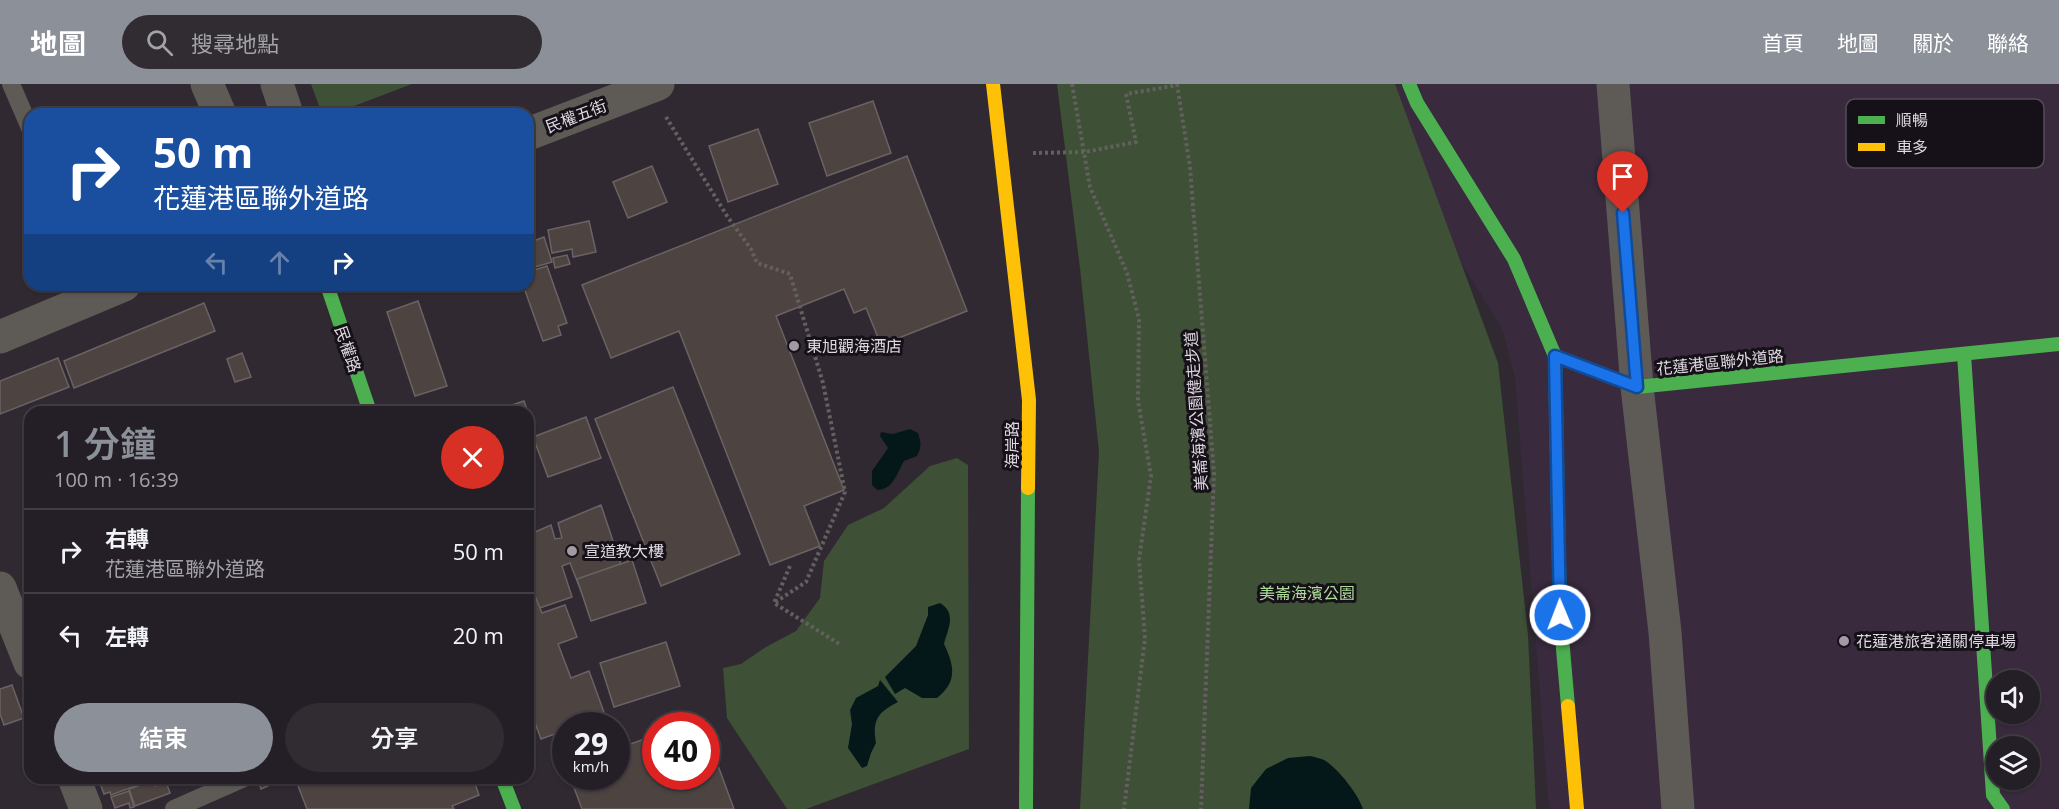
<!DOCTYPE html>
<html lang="zh-TW">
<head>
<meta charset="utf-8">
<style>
	:root { --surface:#241f26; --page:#302c32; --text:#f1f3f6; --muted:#a3a2a7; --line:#413d43; --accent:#8c9099 }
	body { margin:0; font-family:"Open Sans","Noto Sans TC",sans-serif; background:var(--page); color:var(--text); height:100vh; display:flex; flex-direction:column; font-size:22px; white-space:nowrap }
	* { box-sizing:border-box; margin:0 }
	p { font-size:20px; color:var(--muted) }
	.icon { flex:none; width:33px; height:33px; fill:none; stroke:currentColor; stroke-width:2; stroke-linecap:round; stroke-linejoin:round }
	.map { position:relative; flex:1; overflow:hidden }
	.sheet { position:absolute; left:24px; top:322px; width:510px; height:378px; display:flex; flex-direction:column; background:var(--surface); border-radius:18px; box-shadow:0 2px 4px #0004,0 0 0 2px var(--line) }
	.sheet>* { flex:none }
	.guide { position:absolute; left:24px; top:24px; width:510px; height:183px; border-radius:18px; box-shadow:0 2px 4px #0004,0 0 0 2px var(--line); background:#1a4fa0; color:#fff; overflow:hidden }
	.controls { position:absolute; left:1986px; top:586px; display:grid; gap:12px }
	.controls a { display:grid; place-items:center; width:54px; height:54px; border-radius:50%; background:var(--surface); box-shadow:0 2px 4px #0004,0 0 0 2px var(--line); font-size:30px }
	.speed { position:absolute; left:552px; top:628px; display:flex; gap:12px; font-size:30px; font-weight:700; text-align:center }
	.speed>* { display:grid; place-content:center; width:78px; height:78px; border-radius:50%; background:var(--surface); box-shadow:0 2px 4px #0004,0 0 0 2px var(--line); line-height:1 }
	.speed small { font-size:15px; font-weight:400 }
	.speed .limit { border:9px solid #d22; background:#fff; color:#111 }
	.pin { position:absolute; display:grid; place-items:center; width:51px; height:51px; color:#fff; margin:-62px -26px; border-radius:50% 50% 50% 0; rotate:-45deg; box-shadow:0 0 6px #0007 }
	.pin .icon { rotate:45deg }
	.me { position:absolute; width:66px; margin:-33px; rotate:359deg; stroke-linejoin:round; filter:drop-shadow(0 0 4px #0008) }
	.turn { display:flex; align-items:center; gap:21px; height:126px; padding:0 30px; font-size:27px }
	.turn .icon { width:78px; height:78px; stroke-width:2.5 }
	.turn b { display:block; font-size:42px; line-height:51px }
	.lanes { display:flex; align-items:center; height:57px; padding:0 30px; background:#0003; justify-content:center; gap:30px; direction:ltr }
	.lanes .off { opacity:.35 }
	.round { display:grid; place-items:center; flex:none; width:63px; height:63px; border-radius:32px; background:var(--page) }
	.head { display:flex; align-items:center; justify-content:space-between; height:102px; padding:0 30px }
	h1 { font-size:36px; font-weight:600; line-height:45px; color:var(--accent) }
	.button { display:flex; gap:12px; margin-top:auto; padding:12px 30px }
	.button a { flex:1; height:69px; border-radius:36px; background:var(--accent); color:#fff; font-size:24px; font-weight:600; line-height:69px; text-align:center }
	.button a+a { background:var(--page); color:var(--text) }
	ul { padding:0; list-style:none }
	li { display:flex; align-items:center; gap:18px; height:84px; padding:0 30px; border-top:2px solid var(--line) }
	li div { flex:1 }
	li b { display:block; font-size:22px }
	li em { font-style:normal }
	header { display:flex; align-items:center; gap:36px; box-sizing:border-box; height:84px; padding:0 30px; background:var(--accent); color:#fff }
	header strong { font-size:28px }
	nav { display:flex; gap:33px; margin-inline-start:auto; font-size:21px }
	.search { width:420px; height:54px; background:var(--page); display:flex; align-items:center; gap:15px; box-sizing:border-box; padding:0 21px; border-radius:33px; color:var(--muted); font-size:22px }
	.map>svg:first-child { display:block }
</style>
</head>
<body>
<header>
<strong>地圖</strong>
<div class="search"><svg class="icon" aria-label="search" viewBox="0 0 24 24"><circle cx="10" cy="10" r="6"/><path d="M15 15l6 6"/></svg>搜尋地點</div>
<nav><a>首頁</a><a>地圖</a><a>關於</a><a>聯絡</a></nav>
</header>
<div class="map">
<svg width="2059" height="725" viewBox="0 0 2059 725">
	<rect width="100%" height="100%" fill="#302932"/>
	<path fill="#392a3e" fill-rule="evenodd" d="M1370 0H2059V725H1549L1515 293 1502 244 1398 77ZM1996 597H2030V630H1996ZM1996 663H2030V696H1996Z"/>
	<g fill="#3e5035">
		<polygon points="311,0 412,0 333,30 322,30"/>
		<polygon points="1057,0 1395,0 1498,279 1528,551 1536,725 1080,725 1099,368 1080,184"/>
		<polygon points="957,374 968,381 969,665 806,725 787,725 727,634 723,584 741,580 766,563 796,547 820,514 824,477 848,441 884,424 930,382"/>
	</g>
	<g fill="#051819">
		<path d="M910 345 918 349C921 358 922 363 917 372L904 377C897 389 893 406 877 406L872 401V387L888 364 880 352 881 348 893 350Z"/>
		<path d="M940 519C957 529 948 545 944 560 955 583 957 598 937 614H922L905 604 895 610 885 593 916 562 928 531V523Z"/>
		<path d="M880 596 898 618C878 628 872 636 876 659L871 669 867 682 862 684 848 664 852 640 850 626 856 614 878 602Z"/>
		<path d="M1310 672C1314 673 1320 674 1324 676 1337 683 1359 711 1363 725H1249L1251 704 1266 685 1288 674Z"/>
	</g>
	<g fill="#4d4340" stroke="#6a6364" stroke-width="1.5">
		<polygon points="873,17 891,69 827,92 809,39"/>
		<polygon points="758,45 778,100 728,118 709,62"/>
		<polygon points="907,72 967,227 881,261 866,224 854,229 844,205 776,232 844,406 804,422 820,462 770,481 679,247 611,274 582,201"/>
		<polygon points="652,82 667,118 628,134 613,98"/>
		<polygon points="589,137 596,168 573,173 572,165 552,169 548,146"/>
		<polygon points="544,153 552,178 528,185 528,159"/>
		<polygon points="567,171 570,180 555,184 553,174"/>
		<polygon points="547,182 567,239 558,242 561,251 543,257 523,201 528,201 528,188"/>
		<polygon points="418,217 447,302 415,312 387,228"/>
		<polygon points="204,219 215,247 74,304 64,277"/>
		<polygon points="242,269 251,293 235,298 227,275"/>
		<polygon points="58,274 69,303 0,330 0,297"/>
		<polygon points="673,303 740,470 661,502 595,335"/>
		<polygon points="524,317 528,328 491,328"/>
		<polygon points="586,333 601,374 548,393 533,353"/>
		<polygon points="601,421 627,499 583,512 570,479 562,482 572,513 528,528 528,451 551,441 555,455 562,454 558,439"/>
		<polygon points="632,476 646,519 591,537 577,495"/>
		<polygon points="533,507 542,529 565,521 577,553 558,560 571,594 589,587 605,631 577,642 566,642 566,646 541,655 528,620 528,509"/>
		<polygon points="666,558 680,602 614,623 600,579"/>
		<polygon points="12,601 24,634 4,641 0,630 0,605"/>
		<polygon points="701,634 704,642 681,642"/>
		<polygon points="706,649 734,725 582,725 570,693 616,693 616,665 656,651 656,693 706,693"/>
		<polygon points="98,694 157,694 111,711 110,708 104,710"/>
		<polygon points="257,694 286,694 261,705"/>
		<polygon points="295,694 473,694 479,711 452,722 454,725 307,725"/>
		<polygon points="153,697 155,702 166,698 170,709 135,722 129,705"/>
		<polygon points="129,707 134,723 130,724 129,719 115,724 111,713"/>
	</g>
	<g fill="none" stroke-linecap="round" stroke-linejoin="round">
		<g stroke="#63605f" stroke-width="4" stroke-dasharray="3 3" stroke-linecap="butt">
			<polyline points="1072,0 1090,103 1127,189 1139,235 1138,317 1151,392 1139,476 1145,554 1124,725"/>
			<polyline points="1177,0 1190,83 1214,390 1201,725"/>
			<polyline points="666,33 727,132 751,165 757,179 790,190 823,299 845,408 806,498 774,519"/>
			<polyline points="1033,69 1085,68 1136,58 1126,10 1178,1"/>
			<polyline points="790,482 774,519 841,561"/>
		</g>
		<g stroke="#5e5b57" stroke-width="18">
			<polyline points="11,0 30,44"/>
			<polyline points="174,725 244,694"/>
		</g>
		<g stroke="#5e5b57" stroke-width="33">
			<polyline points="207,0 220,30"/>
			<polyline points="277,0 287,30"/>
			<polyline points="1613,0 1637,303 1665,548 1678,725"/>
			<polyline points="528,50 658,0"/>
			<polyline points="0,253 124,201"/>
			<polyline points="0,504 30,579"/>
			<polyline points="74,694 86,725"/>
		</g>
		<g stroke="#4caf50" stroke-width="14">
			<polyline points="1409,0 1417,19 1514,175 1555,272 1560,531 1568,622"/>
			<polyline points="327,201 370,328"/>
			<polyline points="1964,270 1993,711 2003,725"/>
			<polyline points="1555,272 1637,303 2059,260"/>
			<polyline points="502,694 514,725"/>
			<polyline points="1026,725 1028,404"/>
		</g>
		<g stroke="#ffc107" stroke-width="14">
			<polyline points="993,0 1029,316 1028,404"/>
			<polyline points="1568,622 1577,725"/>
		</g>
	</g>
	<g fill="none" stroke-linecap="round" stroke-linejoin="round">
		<defs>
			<polyline id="route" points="1560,531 1555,272 1637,303 1623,129"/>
		</defs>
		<use href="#route" stroke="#114b97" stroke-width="15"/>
		<use href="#route" stroke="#1a73e8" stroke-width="10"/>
	</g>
	<g fill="#a29ba4" stroke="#161118" stroke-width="2">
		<circle cx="794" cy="262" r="6"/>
		<circle cx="572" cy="467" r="6"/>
		<circle cx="1844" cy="557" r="6"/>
	</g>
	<g text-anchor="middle" stroke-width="6" stroke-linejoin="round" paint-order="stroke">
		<g font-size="16" fill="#dfd8e2" stroke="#161118">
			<text transform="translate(576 32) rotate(-21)" y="6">民權五街</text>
			<text transform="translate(348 265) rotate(71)" y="6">民權路</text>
			<text transform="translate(1720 278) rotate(-6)" y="6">花蓮港區聯外道路</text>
			<text transform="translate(1196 327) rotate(-94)" y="6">美崙海濱公園健走步道</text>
			<text transform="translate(1012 361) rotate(-90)" y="6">海岸路</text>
		</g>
		<g font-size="16" fill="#dfd8e2" stroke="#161118" text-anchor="start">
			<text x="806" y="268">東旭觀海酒店</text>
			<text x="584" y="473">宣道教大樓</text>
			<text x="1856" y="563">花蓮港旅客通關停車場</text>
		</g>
		<g font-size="16" fill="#addb98" stroke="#161118">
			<text x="1307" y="515">美崙海濱公園</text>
		</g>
	</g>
	<rect x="1846" y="15" width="198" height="69" rx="9" fill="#161118" stroke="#524d55" stroke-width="1.5"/>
	<rect x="1858" y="32" width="27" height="8" fill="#4caf50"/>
	<rect x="1858" y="59" width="27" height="8" fill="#ffc107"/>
	<g font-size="16" fill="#dfd8e2">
		<text x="1896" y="42">順暢</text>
		<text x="1896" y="69">車多</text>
	</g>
</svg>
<div class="controls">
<a><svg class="icon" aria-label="sound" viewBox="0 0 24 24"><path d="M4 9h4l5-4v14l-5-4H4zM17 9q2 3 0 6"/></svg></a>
<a><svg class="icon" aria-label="layers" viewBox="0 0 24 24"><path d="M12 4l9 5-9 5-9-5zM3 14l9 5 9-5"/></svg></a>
</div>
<div class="speed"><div>29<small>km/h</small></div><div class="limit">40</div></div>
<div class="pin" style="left:1623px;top:129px;background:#d93025"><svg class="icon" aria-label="arrive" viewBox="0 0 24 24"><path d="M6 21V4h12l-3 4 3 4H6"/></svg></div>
<svg class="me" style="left:1560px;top:531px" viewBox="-20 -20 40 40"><circle r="17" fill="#1a73e8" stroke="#fff" stroke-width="3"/><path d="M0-11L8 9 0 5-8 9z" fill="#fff"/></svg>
<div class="guide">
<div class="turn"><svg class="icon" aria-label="right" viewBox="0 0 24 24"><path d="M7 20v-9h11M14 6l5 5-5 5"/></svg><div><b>50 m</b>花蓮港區聯外道路</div></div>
<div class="lanes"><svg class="icon off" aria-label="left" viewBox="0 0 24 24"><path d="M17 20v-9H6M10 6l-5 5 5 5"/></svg><svg class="icon off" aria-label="ahead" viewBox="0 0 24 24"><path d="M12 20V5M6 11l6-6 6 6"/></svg><svg class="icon" aria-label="right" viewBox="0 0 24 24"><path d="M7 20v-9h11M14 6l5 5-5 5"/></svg></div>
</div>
<section class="sheet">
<div class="head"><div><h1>1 分鐘</h1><p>100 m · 16:39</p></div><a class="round" style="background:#d93025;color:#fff"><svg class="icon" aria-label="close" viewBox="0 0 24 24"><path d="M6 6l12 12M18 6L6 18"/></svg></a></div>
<ul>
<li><svg class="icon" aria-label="right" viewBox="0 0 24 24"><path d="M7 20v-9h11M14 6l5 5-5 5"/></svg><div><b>右轉</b><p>花蓮港區聯外道路</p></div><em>50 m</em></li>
<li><svg class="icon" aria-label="left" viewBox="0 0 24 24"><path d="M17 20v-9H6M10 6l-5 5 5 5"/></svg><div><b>左轉</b></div><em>20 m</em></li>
</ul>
<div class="button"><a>結束</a><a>分享</a></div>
</section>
</div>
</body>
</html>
